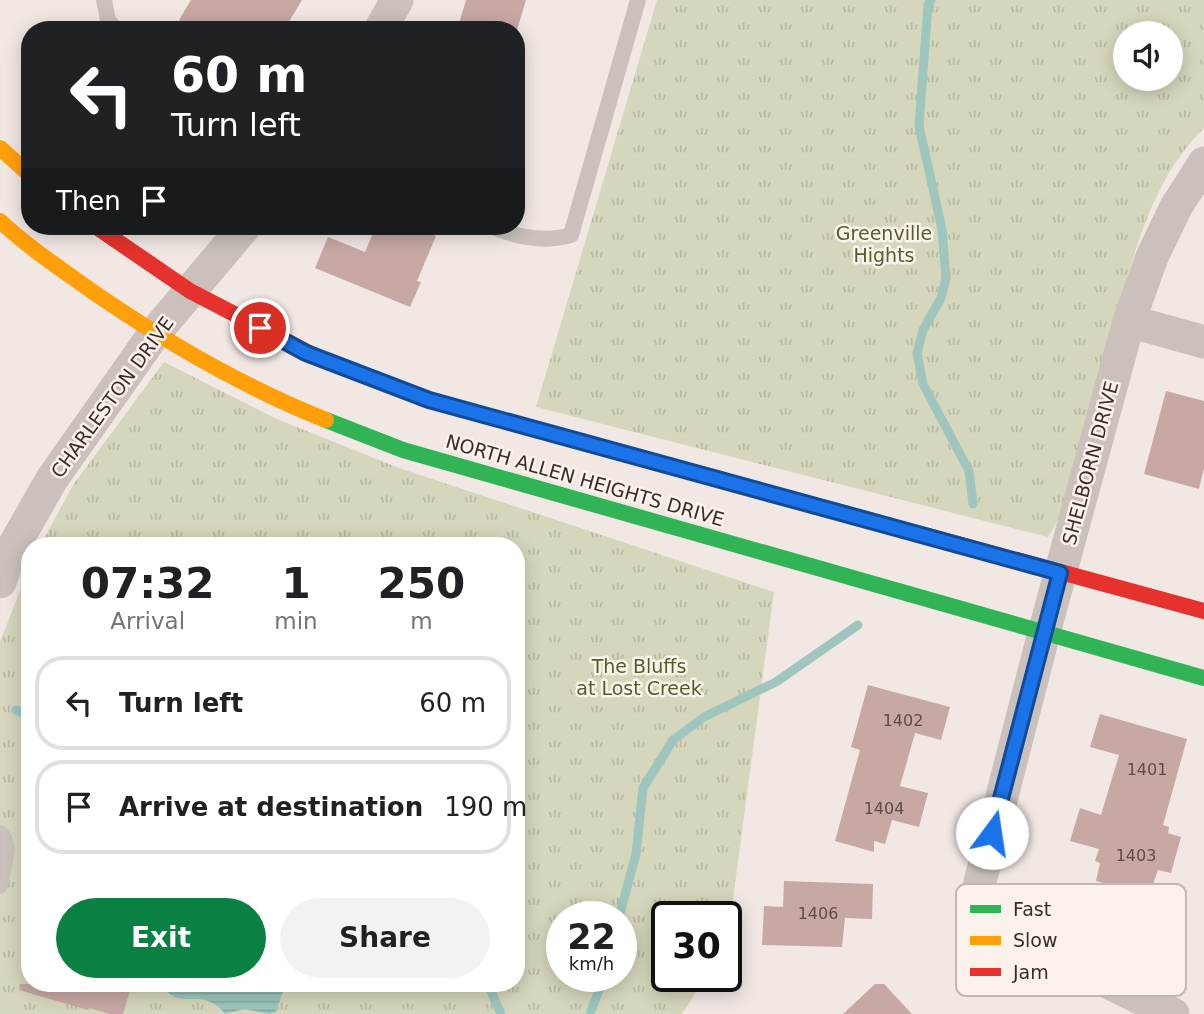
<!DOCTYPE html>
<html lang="en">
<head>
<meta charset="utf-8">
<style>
	:root { --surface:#fff; --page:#f2f2f2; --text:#202124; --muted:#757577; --line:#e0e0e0; --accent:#0b8043 }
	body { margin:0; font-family:"DejaVu Sans",sans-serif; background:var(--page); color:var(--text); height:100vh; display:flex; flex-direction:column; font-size:26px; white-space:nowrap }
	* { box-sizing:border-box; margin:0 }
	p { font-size:23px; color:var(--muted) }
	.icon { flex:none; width:38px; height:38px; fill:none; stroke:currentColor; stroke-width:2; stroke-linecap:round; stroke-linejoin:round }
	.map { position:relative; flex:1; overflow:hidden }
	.sheet { position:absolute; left:21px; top:537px; width:504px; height:455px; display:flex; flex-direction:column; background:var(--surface); border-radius:28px; box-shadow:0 4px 18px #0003 }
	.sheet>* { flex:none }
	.guide { position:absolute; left:21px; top:21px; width:504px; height:214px; border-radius:28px; box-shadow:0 4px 18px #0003; background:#202124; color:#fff; overflow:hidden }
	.tools { position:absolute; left:1113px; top:21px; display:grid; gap:14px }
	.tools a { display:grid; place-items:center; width:70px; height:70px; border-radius:50%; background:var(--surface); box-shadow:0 4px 18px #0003; font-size:35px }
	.speed { position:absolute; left:546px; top:901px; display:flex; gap:14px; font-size:35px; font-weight:700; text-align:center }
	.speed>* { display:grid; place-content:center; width:91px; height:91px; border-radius:50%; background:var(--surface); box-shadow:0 4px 18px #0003; line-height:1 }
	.speed small { font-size:18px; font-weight:400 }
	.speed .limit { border:4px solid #111; border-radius:10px; background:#fff; color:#111 }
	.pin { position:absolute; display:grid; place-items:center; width:60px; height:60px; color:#fff; margin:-30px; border:4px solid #fff; border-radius:50%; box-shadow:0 2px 7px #0007 }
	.me { position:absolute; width:77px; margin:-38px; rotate:14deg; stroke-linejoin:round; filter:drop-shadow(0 0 5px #0008) }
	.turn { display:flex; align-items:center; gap:24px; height:147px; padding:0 35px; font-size:32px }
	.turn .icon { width:91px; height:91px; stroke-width:2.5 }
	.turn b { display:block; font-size:49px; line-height:60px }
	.then { display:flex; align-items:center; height:66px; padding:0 35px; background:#0003; gap:14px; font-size:26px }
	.eta { display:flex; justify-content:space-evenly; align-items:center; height:119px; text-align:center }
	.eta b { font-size:42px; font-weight:800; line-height:49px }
	.action { display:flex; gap:14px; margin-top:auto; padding:14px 35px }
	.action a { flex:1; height:80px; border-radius:42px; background:var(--accent); color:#fff; font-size:28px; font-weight:800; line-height:80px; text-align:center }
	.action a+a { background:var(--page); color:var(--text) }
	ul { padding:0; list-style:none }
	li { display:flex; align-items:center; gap:21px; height:94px; margin:0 14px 10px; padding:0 21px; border:4px solid var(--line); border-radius:28px }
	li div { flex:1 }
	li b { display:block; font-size:26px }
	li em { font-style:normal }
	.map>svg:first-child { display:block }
</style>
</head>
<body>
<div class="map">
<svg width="1204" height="1014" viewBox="0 0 1204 1014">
	<defs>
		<pattern id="park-tufts" width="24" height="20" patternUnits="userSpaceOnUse" patternTransform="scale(1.75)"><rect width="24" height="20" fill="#d6d6bc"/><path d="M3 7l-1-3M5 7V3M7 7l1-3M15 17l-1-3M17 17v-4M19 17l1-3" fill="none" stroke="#b9b8a2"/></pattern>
		<pattern id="water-rules" width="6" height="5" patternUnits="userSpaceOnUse" patternTransform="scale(1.75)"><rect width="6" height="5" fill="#9ec6bf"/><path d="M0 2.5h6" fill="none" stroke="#89aaa4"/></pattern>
	</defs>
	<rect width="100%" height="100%" fill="#f1e8e4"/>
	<g fill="url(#park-tufts)" fill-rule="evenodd">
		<path d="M657 0H1204V128C1147 184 1131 268 1109 342 1093 401 1076 459 1059 518L1048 537 536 407ZM1125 33H1171V79H1125Z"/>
		<path d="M164 362 277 419 399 468 774 592 727 944 726 945V917H667V976L706 977 682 1014H0V642L30 565V984H516V546H40L73 485ZM562 917H621V976H562Z"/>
	</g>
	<path fill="url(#water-rules)" d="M163 984H284L285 986 276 1012 270 1014 244 1009 225 1014C203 984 176 1014 163 984Z"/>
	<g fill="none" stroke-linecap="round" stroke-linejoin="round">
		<g stroke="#9ec6bf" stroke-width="9">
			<polyline points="931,0 928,5 919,126 942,229 946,279 941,298 923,330 917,353 923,384 969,471 973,504"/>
			<polyline points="16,710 30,716"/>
			<polyline points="619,917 636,854 643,788 673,740 704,717 776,682 858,625"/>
			<polyline points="488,984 501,1014"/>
			<polyline points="590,1014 604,976"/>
		</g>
	</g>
	<g fill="#c7a8a4">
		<polygon points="191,0 302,0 284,30 193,30 179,20"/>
		<polygon points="466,0 526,0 517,30 457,30"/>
		<polygon points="376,226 410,226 436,236 417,281 421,282 410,307 315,268 328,237 365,252"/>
		<polygon points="1166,391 1204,401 1204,468 1199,489 1144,474"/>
		<polygon points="868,685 950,707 941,740 915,733 900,786 928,793 919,827 892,820 885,844 874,841 874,852 835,841 860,750 851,747"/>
		<polygon points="1100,714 1187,739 1163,825 1169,827 1168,833 1181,837 1171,873 1158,870 1147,901 1105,888 1107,884 1096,881 1100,863 1095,861 1099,849 1070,841 1080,808 1101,815 1119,755 1090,747"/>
		<polygon points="784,881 873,884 872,919 845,918 842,947 762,945 764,906 783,907"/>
		<polygon points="20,984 132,984 123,1014 110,1014 89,1008 88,1010 19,990"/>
		<polygon points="875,984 884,984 912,1014 843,1014"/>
	</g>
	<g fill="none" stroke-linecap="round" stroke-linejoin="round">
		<g stroke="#cac1bd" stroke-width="16">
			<polyline points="104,0 108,20 116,30"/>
			<path d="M491 226C515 237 546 243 571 235L638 0"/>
			<path d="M0 833C13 843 2 871 0 886"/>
		</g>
		<g stroke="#cac1bd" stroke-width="33">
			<polyline points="380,30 397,0"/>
			<polyline points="1129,321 1204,342"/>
			<polyline points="0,582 12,549 52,479 154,334 245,226"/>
			<polyline points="1173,1014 1103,980 993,948 976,932 973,909 1044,633 1129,321 1152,257 1176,207 1204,163"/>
		</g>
		<g stroke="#30b455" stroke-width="16">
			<polyline points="315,356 429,400 928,536"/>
			<polyline points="326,420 403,450 1204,678"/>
		</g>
		<g stroke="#ff9f0a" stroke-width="16">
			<polyline points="0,148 30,175"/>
			<path d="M0 221C29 248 61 269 93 292 166 342 243 387 326 420"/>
		</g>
		<g stroke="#e5322d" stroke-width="16">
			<polyline points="95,226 190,291 315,356"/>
			<polyline points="928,536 1204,611"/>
		</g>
	</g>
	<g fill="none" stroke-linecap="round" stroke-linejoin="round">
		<defs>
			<polyline id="route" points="260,328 306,353 429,400 1060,573 992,833"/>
		</defs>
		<use href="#route" stroke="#114b97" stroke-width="18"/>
		<use href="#route" stroke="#1a73e8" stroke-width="12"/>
	</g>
	<g text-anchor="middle" stroke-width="5" stroke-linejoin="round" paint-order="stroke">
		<g font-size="16" fill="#5f4b48">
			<text x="903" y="726">1402</text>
			<text x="1147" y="775">1401</text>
			<text x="884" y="814">1404</text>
			<text x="1136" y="861">1403</text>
			<text x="818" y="919">1406</text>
		</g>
		<g font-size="19" fill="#535e2a" stroke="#fcf2ec">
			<text x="884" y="240">Greenville<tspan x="884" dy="22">Hights</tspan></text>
			<text x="639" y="673">The Bluffs<tspan x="639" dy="22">at Lost Creek</tspan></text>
		</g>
		<g font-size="19" fill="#3c2c29" stroke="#fcf2ec">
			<text transform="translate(112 397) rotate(-54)" y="7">CHARLESTON DRIVE</text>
			<text transform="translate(1090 463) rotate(-75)" y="7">SHELBORN DRIVE</text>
			<text transform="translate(585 480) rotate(16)" y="7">NORTH ALLEN HEIGHTS DRIVE</text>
		</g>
	</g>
	<rect x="956" y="884" width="230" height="112" rx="10" fill="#fcf2ec" stroke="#c2b7b2" stroke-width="2"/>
	<rect x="970" y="905" width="31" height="8" fill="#30b455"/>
	<rect x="970" y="936" width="31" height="9" fill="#ff9f0a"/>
	<rect x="970" y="968" width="31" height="8" fill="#e5322d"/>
	<g font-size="19" fill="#3c2c29">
		<text x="1013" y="916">Fast</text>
		<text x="1013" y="947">Slow</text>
		<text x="1013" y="979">Jam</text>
	</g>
</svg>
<div class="tools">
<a><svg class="icon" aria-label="sound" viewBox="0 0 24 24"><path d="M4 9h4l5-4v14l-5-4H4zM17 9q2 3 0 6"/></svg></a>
</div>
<div class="speed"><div>22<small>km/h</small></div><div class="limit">30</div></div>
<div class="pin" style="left:260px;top:328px;background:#d93025"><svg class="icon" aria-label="arrive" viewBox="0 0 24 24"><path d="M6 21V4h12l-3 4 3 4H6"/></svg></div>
<svg class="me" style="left:992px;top:833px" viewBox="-20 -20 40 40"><circle r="19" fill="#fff"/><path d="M0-13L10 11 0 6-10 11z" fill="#1a73e8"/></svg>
<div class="guide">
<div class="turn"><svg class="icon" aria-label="left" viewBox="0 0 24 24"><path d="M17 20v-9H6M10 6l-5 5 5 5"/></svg><div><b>60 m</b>Turn left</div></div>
<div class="then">Then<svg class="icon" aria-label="arrive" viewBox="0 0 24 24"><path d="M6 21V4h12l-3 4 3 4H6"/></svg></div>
</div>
<section class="sheet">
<div class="eta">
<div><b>07:32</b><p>Arrival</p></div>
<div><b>1</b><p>min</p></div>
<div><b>250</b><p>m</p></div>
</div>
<ul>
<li><svg class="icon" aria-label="left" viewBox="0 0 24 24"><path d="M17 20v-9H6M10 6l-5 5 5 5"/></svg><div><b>Turn left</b></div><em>60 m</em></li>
<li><svg class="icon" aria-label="arrive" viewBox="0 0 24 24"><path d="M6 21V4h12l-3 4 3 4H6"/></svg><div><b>Arrive at destination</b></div><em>190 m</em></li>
</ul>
<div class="action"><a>Exit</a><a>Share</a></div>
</section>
</div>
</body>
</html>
